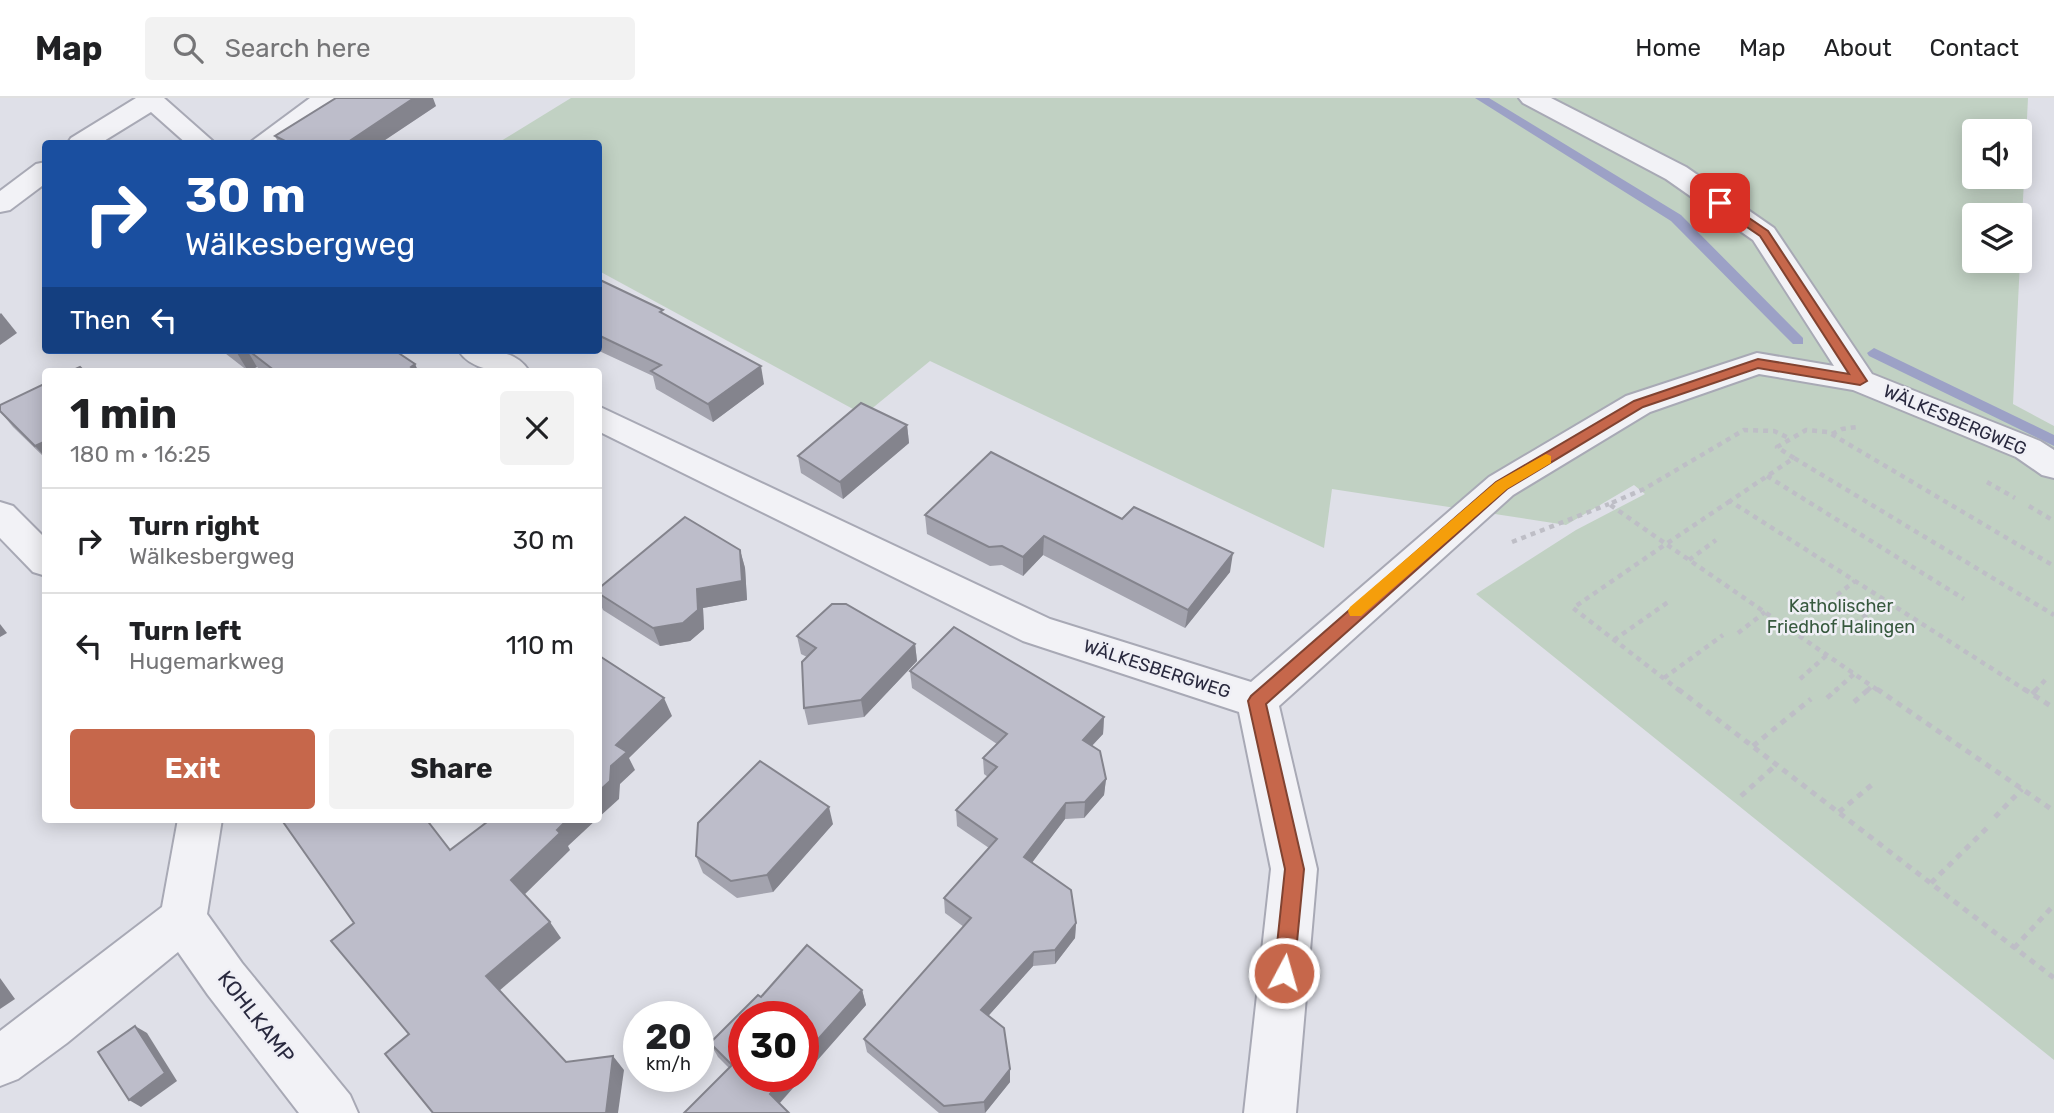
<!DOCTYPE html>
<html lang="en">
<head>
<meta charset="utf-8">
<style>
	:root { --surface:#fff; --page:#f2f2f2; --text:#202124; --muted:#757577; --line:#e0e0e0; --accent:#c6674b }
	body { margin:0; font-family:Rubik,sans-serif; background:var(--page); color:var(--text); height:100vh; display:flex; flex-direction:column; font-size:26px; white-space:nowrap }
	* { box-sizing:border-box; margin:0 }
	p { font-size:23px; color:var(--muted) }
	.icon { flex:none; width:38px; height:38px; fill:none; stroke:currentColor; stroke-width:2; stroke-linecap:round; stroke-linejoin:round }
	.map { position:relative; flex:1; overflow:hidden }
	.panel { position:absolute; left:42px; top:270px; width:560px; height:455px; display:flex; flex-direction:column; background:var(--surface); border-radius:7px; box-shadow:0 4px 18px #0003 }
	.panel>* { flex:none }
	.top-card { position:absolute; left:42px; top:42px; width:560px; height:214px; border-radius:7px; box-shadow:0 4px 18px #0003; background:#1a4fa0; color:#fff; overflow:hidden }
	.controls { position:absolute; left:1962px; top:21px; display:grid; gap:14px }
	.controls a { display:grid; place-items:center; width:70px; height:70px; border-radius:7px; background:var(--surface); box-shadow:0 4px 18px #0003; font-size:35px }
	.speed { position:absolute; left:623px; top:903px; display:flex; gap:14px; font-size:35px; font-weight:700; text-align:center }
	.speed>* { display:grid; place-content:center; width:91px; height:91px; border-radius:50%; background:var(--surface); box-shadow:0 4px 18px #0003; line-height:1 }
	.speed small { font-size:18px; font-weight:400 }
	.speed .limit { border:10px solid #d22; background:#fff; color:#111 }
	.pin { position:absolute; display:grid; place-items:center; width:60px; height:60px; color:#fff; margin:-30px; border-radius:14px; box-shadow:0 4px 10px #0006 }
	.me { position:absolute; width:77px; margin:-38px; rotate:6deg; stroke-linejoin:round; filter:drop-shadow(0 0 5px #0008) }
	.turn { display:flex; align-items:center; gap:24px; height:147px; padding:0 28px; font-size:32px }
	.turn .icon { width:91px; height:91px; stroke-width:2.5 }
	.turn b { display:block; font-size:49px; line-height:60px }
	.then { display:flex; align-items:center; height:66px; padding:0 28px; background:#0003; gap:14px; font-size:26px }
	.round { display:grid; place-items:center; flex:none; width:74px; height:74px; border-radius:7px; background:var(--page) }
	.headline { display:flex; align-items:center; justify-content:space-between; height:119px; padding:0 28px }
	h1 { font-size:42px; font-weight:700; line-height:52px }
	.button { display:flex; gap:14px; margin-top:auto; padding:14px 28px }
	.button a { flex:1; height:80px; border-radius:7px; background:var(--accent); color:#fff; font-size:28px; font-weight:700; line-height:80px; text-align:center }
	.button a+a { background:var(--page); color:var(--text) }
	ul { padding:0; list-style:none }
	li { display:flex; align-items:center; gap:21px; height:105px; padding:0 28px; border-top:2px solid var(--line) }
	li div { flex:1 }
	li b { display:block; font-size:26px }
	li em { font-style:normal }
	header { display:flex; align-items:center; gap:42px; box-sizing:border-box; height:98px; padding:0 35px; background:var(--surface); border-bottom:2px solid var(--line) }
	header strong { font-size:33px }
	nav { display:flex; gap:38px; margin-inline-start:auto; font-size:24px }
	.search { width:490px; height:63px; background:var(--page); display:flex; align-items:center; gap:18px; box-sizing:border-box; padding:0 24px; border-radius:7px; color:var(--muted); font-size:26px }
	.map>svg:first-child { display:block }
</style>
</head>
<body>
<header>
<strong>Map</strong>
<div class="search"><svg class="icon" aria-label="search" viewBox="0 0 24 24"><circle cx="10" cy="10" r="6"/><path d="M15 15l6 6"/></svg>Search here</div>
<nav><a>Home</a><a>Map</a><a>About</a><a>Contact</a></nav>
</header>
<div class="map">
<svg width="2054" height="1015" viewBox="0 0 2054 1015">
	<rect width="100%" height="100%" fill="#dfe0e8"/>
	<path fill="#c1d1c3" fill-rule="evenodd" d="M571 0H2028L2013 306 2054 328V962L1476 496 1576 432 1645 396 1634 387 1566 427 1332 391 1324 450 930 263 864 317 599 173 598 46H496ZM1974 33H2020V79H1974ZM1974 117H2020V163H1974Z"/>
	<g fill="none" stroke-linecap="round" stroke-linejoin="round">
		<g fill="#9ca1c6" fill-rule="evenodd">
			<polygon points="1475,0 1489,0 1681,117 1803,240 1803,246 1793,246 1671,123"/>
			<polygon points="1874,250 2054,337 2054,348 1869,258 1867,255"/>
		</g>
		<defs>
			<g id="minor">
				<polygon points="136,0 164,0 216,46 187,46 151,14 99,46 67,46 71,40"/>
				<polygon points="310,0 340,0 279,46 248,46"/>
				<polygon points="1519,0 1551,0 1686,69 1774,130 1872,276 2040,343 2054,352 2054,380 2042,377 2016,359 1853,292 1759,276 1650,314 1513,397 1279,608 1317,771 1296,1015 1244,1015 1271,771 1239,614 1023,543 598,333 598,308 1050,521 1251,584 1489,379 1626,298 1757,255 1834,268 1753,142 1666,81 1523,5"/>
				<polygon points="46,64 46,85 10,112 0,114 0,93 36,66"/>
				<path d="M458 252C483 252 514 249 529 273 504 273 474 276 458 252Z"/>
				<polygon points="0,404 13,408 46,441 46,478 33,474 0,440"/>
				<polygon points="178,721 222,721 207,816 242,865 350,997 358,1015 299,1015 208,897 178,854 67,945 18,981 0,988 0,933 162,809"/>
			</g>
		</defs>
		<use href="#minor" stroke="#a8a9b5" stroke-width="4"/>
		<g stroke="#bebec6" stroke-width="4.5" stroke-dasharray="5 5" stroke-linecap="butt">
			<polyline points="1832,336 1842,331 1857,329"/>
			<polyline points="1794,360 1777,349 1806,332 1828,334 2054,468"/>
			<polyline points="1767,378 1964,501"/>
			<polyline points="1987,384 2015,400"/>
			<polyline points="1730,403 1666,446 1609,406 1644,391 1744,332 1774,333 1791,341"/>
			<polyline points="2029,408 2054,423"/>
			<polyline points="1512,444 1609,406"/>
			<polyline points="1689,462 1716,442"/>
			<polyline points="1837,497 1855,483"/>
			<polyline points="1855,526 1884,502"/>
			<polyline points="1738,535 1765,514"/>
			<polyline points="1614,542 1671,502"/>
			<polyline points="1664,580 1723,537"/>
			<polyline points="1800,581 1827,557"/>
			<polyline points="1680,593 1573,510 1666,446 1879,593"/>
			<polyline points="1835,593 1854,576"/>
			<polyline points="1867,593 1872,588"/>
			<polyline points="2027,593 1730,403 1794,360 2054,517"/>
			<polyline points="2035,593 2048,579"/>
		</g>
		<g stroke="#bebec6" stroke-width="5" stroke-dasharray="6 6" stroke-linecap="butt">
			<polyline points="1678,591 2054,880"/>
			<polyline points="1877,591 2054,713"/>
			<polyline points="2024,591 2054,610"/>
			<polyline points="2032,596 2037,591"/>
			<polyline points="1827,600 1837,591"/>
			<polyline points="1854,604 1869,591"/>
			<polyline points="1753,648 1811,601"/>
			<polyline points="1741,698 1776,667"/>
			<polyline points="1839,714 1874,685"/>
			<polyline points="1995,719 2022,691"/>
			<polyline points="1931,785 1990,727"/>
			<polyline points="2014,850 2054,807"/>
		</g>
		<use href="#minor" fill="#f2f2f6" fill-rule="evenodd"/>
	</g>
	<g fill="#a3a3ae">
		<polygon points="436,8 379,46 279,46 275,38"/>
		<polygon points="598,181 664,216 764,286 713,324 656,291 653,278 597,252 598,252"/>
		<polygon points="221,252 394,252 415,266 418,273 262,273 257,269 248,273"/>
		<polygon points="46,285 46,361 13,329 0,313"/>
		<polygon points="907,327 909,345 843,401 801,375 798,358"/>
		<polygon points="925,417 1122,421 1230,474 1185,530 1043,457 1023,478 1002,467 990,468 927,436"/>
		<polygon points="740,452 745,470 747,502 703,510 704,531 690,543 660,548 603,512 598,500 598,491"/>
		<polygon points="797,538 915,546 917,563 864,619 808,627 804,610 807,559 801,556"/>
		<polygon points="910,573 1104,619 1103,636 1092,648 1106,681 1104,697 1084,720 1065,721 1032,764 1076,825 1075,840 1055,866 1033,868 988,918 1010,984 985,1015 939,1015 867,954 864,941 964,829 945,815 944,800 989,750 957,728 956,712 988,679 984,676 983,660 997,646 912,590"/>
		<polygon points="833,726 773,794 737,800 703,775 696,758"/>
		<polygon points="862,892 866,907 780,1005 729,970 718,959 710,945 761,899"/>
	</g>
	<g fill="#84848d">
		<polygon points="414,0 433,0 436,8 379,46 345,46"/>
		<polygon points="1,215 17,235 0,247 0,216"/>
		<polygon points="242,252 247,252 257,269 248,273 237,255"/>
		<polygon points="415,266 418,273 413,273 411,269"/>
		<polygon points="761,268 764,286 713,324 708,306"/>
		<polygon points="907,327 909,345 843,401 840,384"/>
		<polygon points="46,343 46,360 35,348"/>
		<polygon points="1044,438 1043,457 1023,478 1023,459"/>
		<polygon points="740,452 745,470 747,502 703,510 704,531 690,543 660,548 653,530"/>
		<polygon points="1233,455 1230,474 1185,530 1188,512"/>
		<polygon points="0,526 7,535 0,539"/>
		<polygon points="915,546 917,563 864,619 861,602"/>
		<polygon points="664,600 672,618 629,660 635,672 620,686 619,701 598,720 598,694 611,668 616,647"/>
		<polygon points="1104,619 1103,636 1082,658 1083,642"/>
		<polygon points="1106,681 1104,697 1084,720 1085,704"/>
		<polygon points="1066,705 1065,721 1025,774 1024,759"/>
		<polygon points="829,709 833,726 773,794 767,777"/>
		<polygon points="568,721 597,721 568,748 570,752 522,799 511,782 557,732"/>
		<polygon points="550,824 561,840 499,893 486,878"/>
		<polygon points="1076,825 1075,840 1055,866 1055,852"/>
		<polygon points="1034,854 1033,868 982,925 981,912"/>
		<polygon points="0,880 15,901 0,911"/>
		<polygon points="862,892 866,907 776,1009 770,996 785,978 803,978 803,958"/>
		<polygon points="135,928 147,935 177,983 141,1009 129,1002"/>
		<polygon points="613,958 624,972 618,1015 606,1015"/>
		<polygon points="1010,971 1010,984 985,1015 984,1004"/>
	</g>
	<g fill="#bdbdca" stroke="#84848d" stroke-width="2">
		<polygon points="336,0 414,0 345,46 291,46 275,38"/>
		<polygon points="598,181 663,212 660,214 761,268 708,306 651,273 661,267 598,237"/>
		<polygon points="248,252 394,252 415,266 411,269 416,273 275,273"/>
		<polygon points="80,269 84,273 71,273"/>
		<polygon points="46,285 46,343 35,348 0,313 0,307"/>
		<polygon points="861,305 907,327 840,384 798,358"/>
		<polygon points="991,354 1122,421 1134,409 1233,455 1188,512 1044,438 1023,459 1002,448 989,449 925,417"/>
		<polygon points="685,419 740,452 742,483 697,491 698,512 683,525 653,530 598,495 598,491"/>
		<polygon points="832,506 846,506 915,546 861,602 804,610 802,564 816,550 797,538"/>
		<polygon points="954,529 1104,619 1083,642 1100,653 1106,681 1085,704 1066,705 1024,759 1071,792 1076,825 1055,852 1034,854 981,912 1004,930 1010,971 984,1004 944,1008 864,941 971,820 944,800 997,741 956,712 997,669 983,660 1007,636 910,573"/>
		<polygon points="598,557 664,600 616,647 627,654 611,668 610,683 598,694"/>
		<polygon points="760,663 829,709 767,777 731,783 696,758 698,725"/>
		<polygon points="281,721 426,721 450,752 491,721 568,721 557,732 560,735 511,782 550,824 486,878 566,964 613,958 606,1015 433,1015 385,956 409,936 331,843 354,825"/>
		<polygon points="807,847 862,892 803,958 803,919 744,919 744,978 785,978 770,996 789,1015 684,1015 732,967 710,945 758,897 761,899"/>
		<polygon points="135,928 165,975 129,1002 98,954"/>
	</g>
	<polygon fill="#c6674b" stroke="#814331" stroke-width="2" points="1716,103 1724,103 1768,133 1867,283 1860,287 1758,270 1643,309 1507,391 1266,606 1304,771 1294,875 1291,882 1284,885 1277,882 1274,875 1285,771 1248,603 1251,598 1496,384 1634,303 1758,261 1849,276 1760,138 1716,108"/>
	<polygon fill="#f59e0b" points="1546,356 1551,358 1551,365 1507,391 1361,518 1350,518 1348,513 1350,509 1496,384"/>
	<g text-anchor="middle" stroke-width="5" stroke-linejoin="round" paint-order="stroke">
		<g font-size="18" fill="#29293e" stroke="#efeff5">
			<text transform="translate(1955 322) rotate(23)" y="6">WÄLKESBERGWEG</text>
			<text transform="translate(1157 571) rotate(18)" y="6">WÄLKESBERGWEG</text>
		</g>
		<g font-size="18" fill="#37593e" stroke="#efeff5">
			<text x="1841" y="514">Katholischer<tspan x="1841" dy="21">Friedhof Halingen</tspan></text>
		</g>
		<g font-size="21" fill="#29293e" stroke="#efeff5">
			<text transform="translate(256 919) rotate(52)" y="7">KOHLKAMP</text>
		</g>
	</g>
</svg>
<div class="controls">
<a><svg class="icon" aria-label="sound" viewBox="0 0 24 24"><path d="M4 9h4l5-4v14l-5-4H4zM17 9q2 3 0 6"/></svg></a>
<a><svg class="icon" aria-label="layers" viewBox="0 0 24 24"><path d="M12 4l9 5-9 5-9-5zM3 14l9 5 9-5"/></svg></a>
</div>
<div class="speed"><div>20<small>km/h</small></div><div class="limit">30</div></div>
<div class="pin" style="left:1720px;top:105px;background:#d93025"><svg class="icon" aria-label="arrive" viewBox="0 0 24 24"><path d="M6 21V4h12l-3 4 3 4H6"/></svg></div>
<svg class="me" style="left:1284px;top:875px" viewBox="-20 -20 40 40"><circle r="17" fill="#c6674b" stroke="#fff" stroke-width="3"/><path d="M0-11L8 9 0 5-8 9z" fill="#fff"/></svg>
<div class="top-card">
<div class="turn"><svg class="icon" aria-label="right" viewBox="0 0 24 24"><path d="M7 20v-9h11M14 6l5 5-5 5"/></svg><div><b>30 m</b>Wälkesbergweg</div></div>
<div class="then">Then<svg class="icon" aria-label="left" viewBox="0 0 24 24"><path d="M17 20v-9H6M10 6l-5 5 5 5"/></svg></div>
</div>
<section class="panel">
<div class="headline"><div><h1>1 min</h1><p>180 m · 16:25</p></div><a class="round"><svg class="icon" aria-label="close" viewBox="0 0 24 24"><path d="M6 6l12 12M18 6L6 18"/></svg></a></div>
<ul>
<li><svg class="icon" aria-label="right" viewBox="0 0 24 24"><path d="M7 20v-9h11M14 6l5 5-5 5"/></svg><div><b>Turn right</b><p>Wälkesbergweg</p></div><em>30 m</em></li>
<li><svg class="icon" aria-label="left" viewBox="0 0 24 24"><path d="M17 20v-9H6M10 6l-5 5 5 5"/></svg><div><b>Turn left</b><p>Hugemarkweg</p></div><em>110 m</em></li>
</ul>
<div class="button"><a>Exit</a><a>Share</a></div>
</section>
</div>
</body>
</html>
